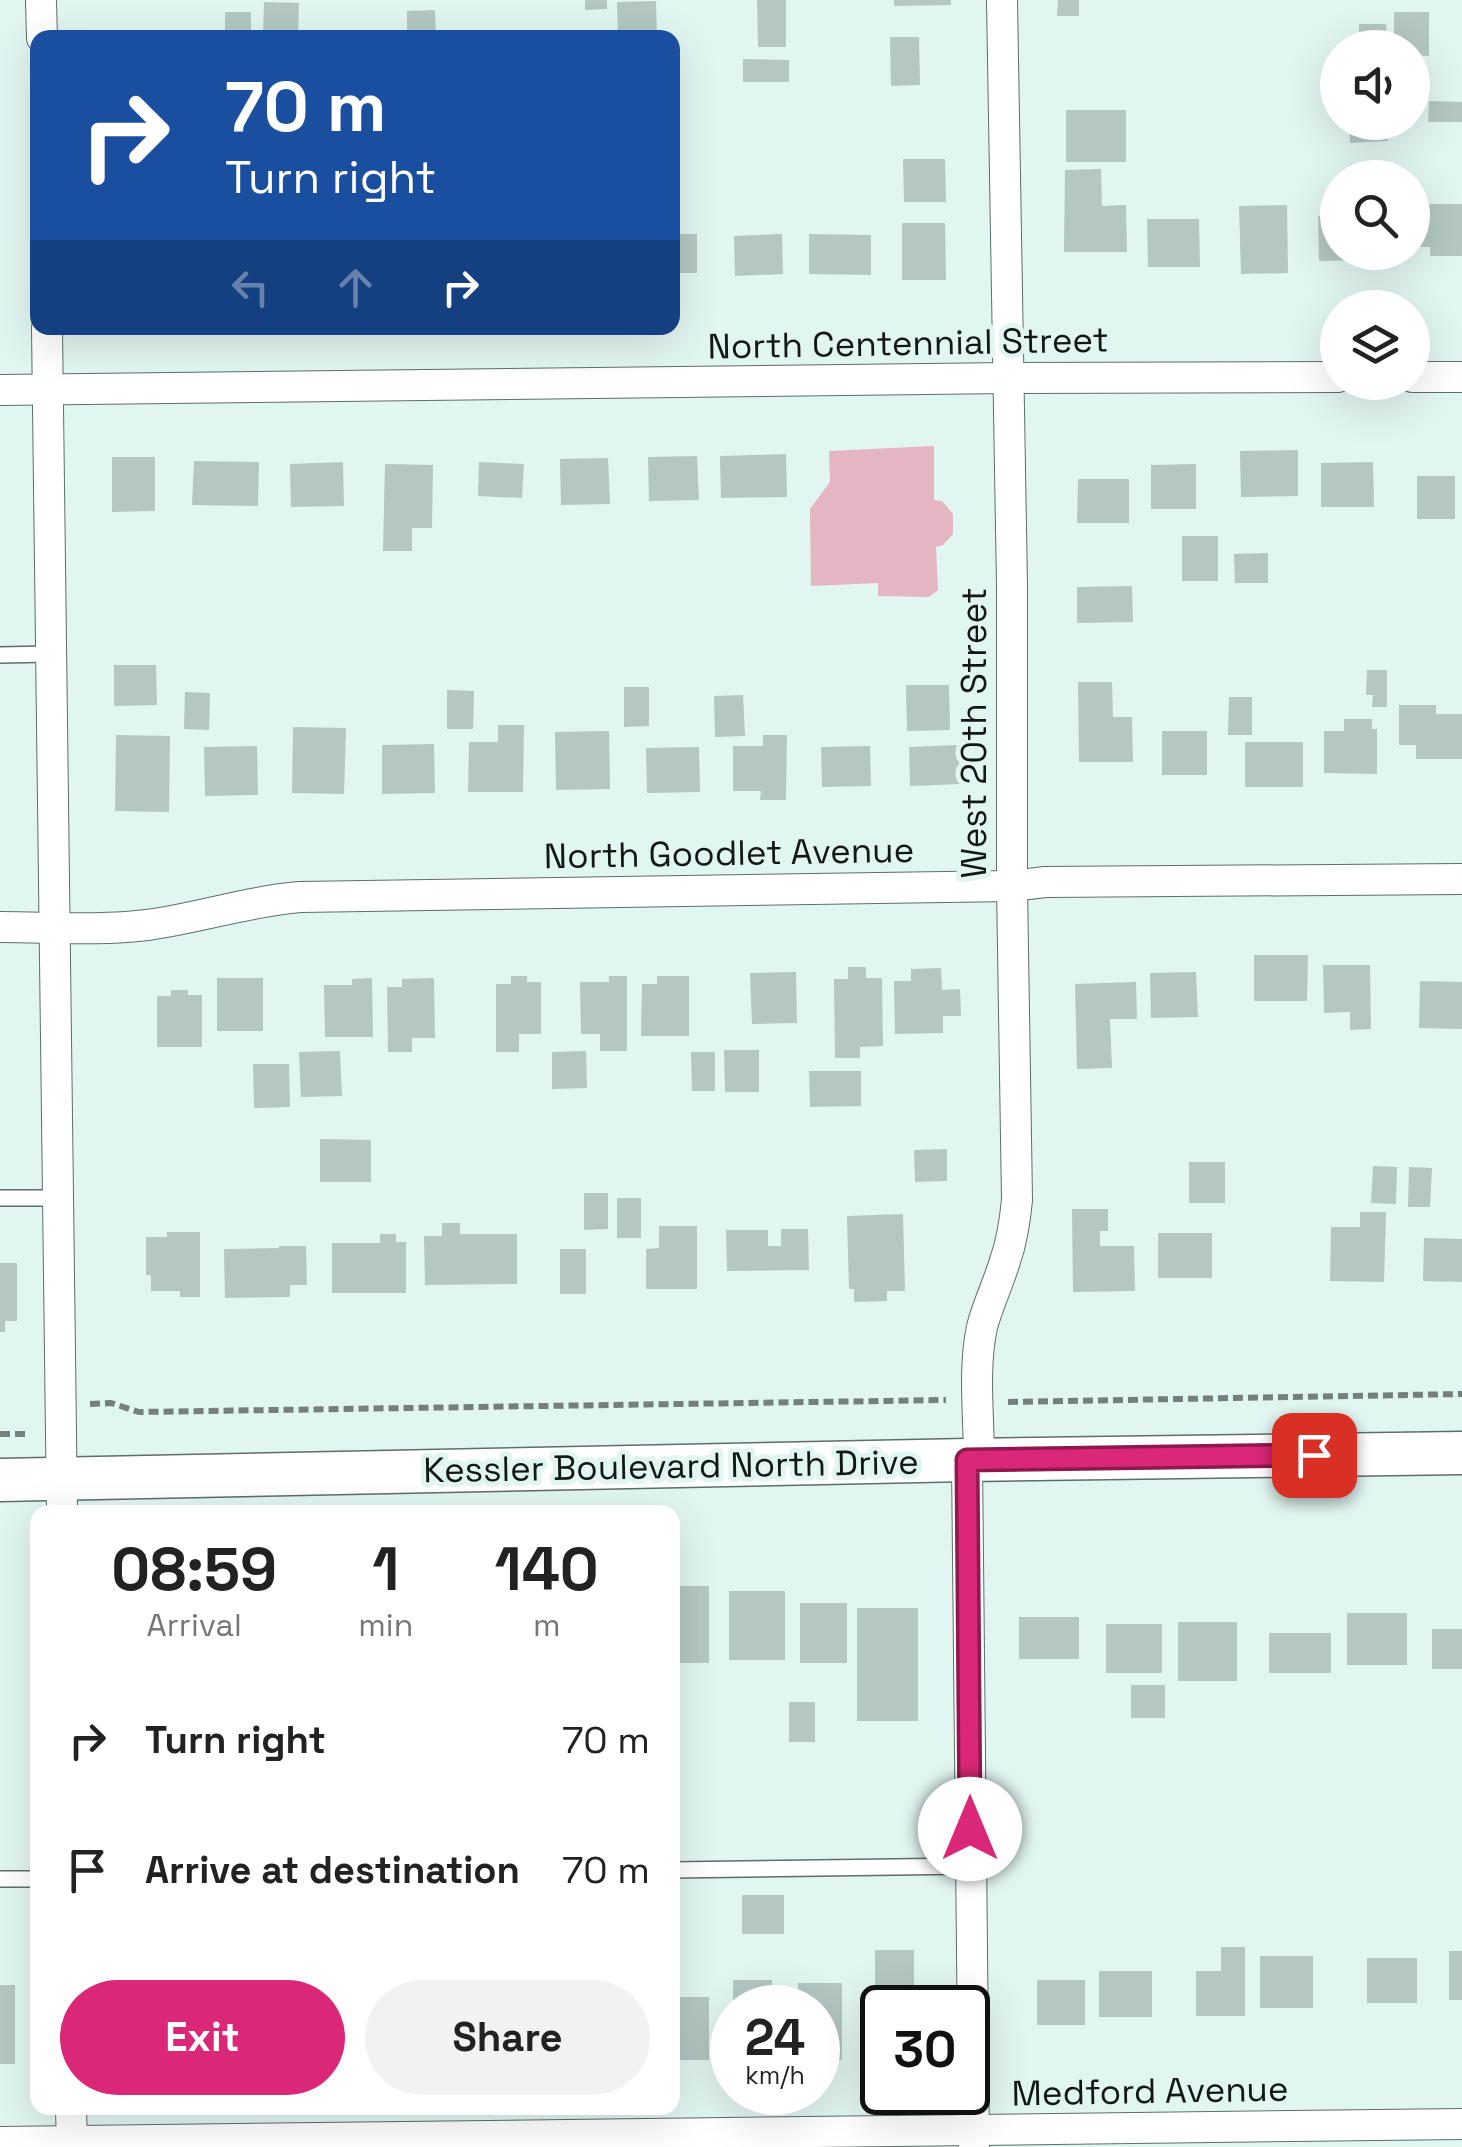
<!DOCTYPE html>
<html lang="en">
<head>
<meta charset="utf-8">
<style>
	:root { --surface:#fff; --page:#f2f2f2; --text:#222; --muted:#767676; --accent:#db2777 }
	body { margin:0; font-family:"Space Grotesk",sans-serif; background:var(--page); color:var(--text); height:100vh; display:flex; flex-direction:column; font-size:38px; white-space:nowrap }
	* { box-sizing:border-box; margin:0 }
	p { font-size:32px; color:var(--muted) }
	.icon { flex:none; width:55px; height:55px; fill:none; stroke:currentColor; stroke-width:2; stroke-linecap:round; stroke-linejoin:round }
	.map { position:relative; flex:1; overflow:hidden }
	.details { position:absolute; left:30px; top:1505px; width:650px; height:610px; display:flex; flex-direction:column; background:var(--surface); border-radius:20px; box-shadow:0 10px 40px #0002 }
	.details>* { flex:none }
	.guide { position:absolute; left:30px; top:30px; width:650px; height:305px; border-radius:20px; box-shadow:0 10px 40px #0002; background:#1a4fa0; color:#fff; overflow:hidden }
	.tools { position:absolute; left:1320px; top:30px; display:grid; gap:20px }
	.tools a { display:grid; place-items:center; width:110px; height:110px; border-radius:50%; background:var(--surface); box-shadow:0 10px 40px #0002; font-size:50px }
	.speed { position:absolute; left:710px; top:1985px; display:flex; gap:20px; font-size:50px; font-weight:700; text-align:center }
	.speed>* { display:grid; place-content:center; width:130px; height:130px; border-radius:50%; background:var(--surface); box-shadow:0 10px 40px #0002; line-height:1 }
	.speed small { font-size:25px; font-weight:400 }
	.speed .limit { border:5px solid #111; border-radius:15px; background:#fff; color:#111 }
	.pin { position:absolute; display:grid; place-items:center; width:85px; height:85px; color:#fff; margin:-42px; border-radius:20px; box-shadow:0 5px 15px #0006 }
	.me { position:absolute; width:110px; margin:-55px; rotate:0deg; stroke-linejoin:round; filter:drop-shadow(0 0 8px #0008) }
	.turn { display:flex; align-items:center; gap:35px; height:210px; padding:0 30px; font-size:45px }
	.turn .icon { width:130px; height:130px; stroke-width:2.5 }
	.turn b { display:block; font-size:70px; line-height:85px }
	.lanes { display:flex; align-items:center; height:95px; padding:0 30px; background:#0003; justify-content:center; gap:50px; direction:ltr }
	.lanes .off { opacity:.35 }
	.eta { display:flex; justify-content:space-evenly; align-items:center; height:170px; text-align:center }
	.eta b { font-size:60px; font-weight:800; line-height:70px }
	.action { display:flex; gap:20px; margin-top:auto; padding:20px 30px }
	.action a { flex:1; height:115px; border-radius:60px; background:var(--accent); color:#fff; font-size:40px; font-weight:800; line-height:115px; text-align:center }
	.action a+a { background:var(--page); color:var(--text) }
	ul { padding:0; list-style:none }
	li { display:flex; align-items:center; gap:30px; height:130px; padding:0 30px }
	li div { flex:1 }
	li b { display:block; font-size:38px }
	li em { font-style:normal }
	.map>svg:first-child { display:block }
</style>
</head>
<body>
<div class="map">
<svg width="1462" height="2147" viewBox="0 0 1462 2147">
	<rect width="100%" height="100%" fill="#e1f5f1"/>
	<polygon fill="#e4b6c3" points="934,446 934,500 942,501 953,514 953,534 943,545 936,547 938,590 929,597 878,596 878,583 811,586 810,509 830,482 829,451"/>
	<g fill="#b4c7c3">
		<polygon points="585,0 607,0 607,9 585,10"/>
		<polygon points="757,0 786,0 786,47 758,47"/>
		<polygon points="894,0 951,0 951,5 894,6"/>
		<polygon points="1058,0 1079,0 1079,16 1057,16"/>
		<polygon points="656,1 657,38 618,38 617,2"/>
		<polygon points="264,2 299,3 298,38 263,38"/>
		<polygon points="435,10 436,38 407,38 407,11"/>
		<rect x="225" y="12" width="26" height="26"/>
		<polygon points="1394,12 1429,12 1429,56 1412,55 1412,48 1394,48"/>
		<polygon points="1359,24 1386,24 1387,48 1359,48"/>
		<polygon points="890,37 919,37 920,85 891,86"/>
		<polygon points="743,59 789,60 789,82 743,82"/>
		<polygon points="1429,101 1462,102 1462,122 1428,122"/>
		<rect x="1066" y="110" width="60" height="52"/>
		<polygon points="1349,122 1387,122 1388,141 1350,143"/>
		<polygon points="903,159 945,159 946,202 904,202"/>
		<polygon points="1101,169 1102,206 1126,205 1127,252 1064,252 1065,170"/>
		<polygon points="1412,204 1462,204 1462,256 1430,256 1430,247 1412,247"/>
		<polygon points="1287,205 1288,273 1241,274 1239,206"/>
		<polygon points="1338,215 1338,252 1372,252 1372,260 1319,261 1318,216"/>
		<polygon points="1147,219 1199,219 1200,267 1148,267"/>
		<polygon points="902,223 945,223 946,280 902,280"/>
		<rect x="672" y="234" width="25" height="39"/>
		<polygon points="782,234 783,274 735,276 734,236"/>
		<polygon points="809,234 871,235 871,275 809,274"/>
		<polygon points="1298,450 1298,496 1241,497 1240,451"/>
		<polygon points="786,454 787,497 721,498 720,456"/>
		<polygon points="697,456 699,500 649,501 648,457"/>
		<polygon points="112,457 155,457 155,511 112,512"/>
		<polygon points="608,458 610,504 561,505 560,459"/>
		<polygon points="194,461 259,462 258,506 192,505"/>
		<polygon points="343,462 344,506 291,507 290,464"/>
		<polygon points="479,462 524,464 522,498 478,496"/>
		<polygon points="1373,462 1374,507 1321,507 1321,463"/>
		<polygon points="385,464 433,465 432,528 412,528 412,551 383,551"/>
		<polygon points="1196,464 1196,509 1151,509 1151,465"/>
		<rect x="1417" y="476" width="38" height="43"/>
		<polygon points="1078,479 1129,479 1129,523 1077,523"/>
		<rect x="1182" y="536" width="36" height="45"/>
		<polygon points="1268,553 1268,583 1235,583 1234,554"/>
		<polygon points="1132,586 1133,622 1077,623 1077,587"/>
		<polygon points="114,665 156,665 157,705 114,706"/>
		<polygon points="1367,670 1387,670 1387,707 1372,707 1373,695 1366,695"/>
		<polygon points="1078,682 1112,682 1113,717 1132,717 1133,762 1079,762"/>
		<polygon points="906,685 949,685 950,730 907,731"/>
		<polygon points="624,687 649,687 649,726 624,727"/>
		<polygon points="447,690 474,691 473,729 447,729"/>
		<polygon points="185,692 210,693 209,730 184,729"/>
		<polygon points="743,695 745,736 715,737 714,696"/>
		<polygon points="1229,697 1252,697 1252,735 1228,735"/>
		<polygon points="1399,705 1436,705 1436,714 1462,714 1462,759 1416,759 1416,745 1399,745"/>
		<polygon points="1344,719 1372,719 1372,729 1377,729 1377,774 1324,773 1324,731 1344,731"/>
		<polygon points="498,725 524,725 523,792 468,792 469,742 498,742"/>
		<polygon points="293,727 346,728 344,794 292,793"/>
		<polygon points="609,731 610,789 556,790 555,732"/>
		<rect x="1162" y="731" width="45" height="44"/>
		<polygon points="116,735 170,736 169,812 115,811"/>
		<polygon points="763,735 787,735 786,800 760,800 761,791 733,791 733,746 763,746"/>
		<rect x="1245" y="742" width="58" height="45"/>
		<polygon points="434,744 435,793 382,794 382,745"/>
		<polygon points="958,745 960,784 910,786 909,747"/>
		<polygon points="257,746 258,795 205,796 204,747"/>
		<polygon points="870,746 871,786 822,787 821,747"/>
		<polygon points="699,747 700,792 647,793 646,748"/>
		<polygon points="1254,955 1308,955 1307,1001 1254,1001"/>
		<polygon points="1323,965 1370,965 1371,1029 1350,1030 1350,1012 1324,1013"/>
		<polygon points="848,967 866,967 866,978 882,978 883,1046 860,1047 860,1058 835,1058 834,979 848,979"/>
		<polygon points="941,968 942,990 960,989 961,1016 943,1016 943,1033 895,1034 894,981 911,981 911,969"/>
		<polygon points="796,972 797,1023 752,1024 750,973"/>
		<polygon points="1196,972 1198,1017 1151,1018 1150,973"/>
		<polygon points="511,976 527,976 527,982 541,982 541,1034 519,1034 519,1052 496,1052 496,984 511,984"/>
		<polygon points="609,976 627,976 627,1051 600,1051 600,1034 581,1034 580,982 609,982"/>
		<polygon points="657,976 689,976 689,1036 641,1036 642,984 657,984"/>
		<rect x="217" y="978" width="46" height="53"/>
		<polygon points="372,978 373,1037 325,1037 324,985 352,985 352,979"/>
		<polygon points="434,978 435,1038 412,1038 412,1052 388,1052 387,987 402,987 402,979"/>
		<polygon points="1420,981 1462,982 1462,1029 1419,1028"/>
		<polygon points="1136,982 1137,1019 1110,1019 1112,1068 1077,1069 1075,984"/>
		<polygon points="171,990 188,990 188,995 202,995 202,1047 157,1047 157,996 171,996"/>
		<polygon points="724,1050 759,1050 759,1092 725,1092"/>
		<polygon points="340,1051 342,1096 301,1097 299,1052"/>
		<polygon points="586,1051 587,1088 552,1089 552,1052"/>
		<polygon points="691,1052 715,1052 715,1091 692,1091"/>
		<polygon points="253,1064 289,1064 290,1107 254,1108"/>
		<polygon points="809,1071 861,1071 861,1106 810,1107"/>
		<polygon points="320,1139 371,1140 371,1182 320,1182"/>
		<polygon points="947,1149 947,1181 915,1182 914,1150"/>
		<rect x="1189" y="1162" width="36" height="41"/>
		<polygon points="1373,1166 1397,1167 1396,1204 1371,1203"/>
		<polygon points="1409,1167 1432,1168 1430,1207 1408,1207"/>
		<polygon points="584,1193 608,1193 608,1229 584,1230"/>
		<rect x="617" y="1198" width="24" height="40"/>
		<polygon points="1072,1209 1108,1209 1108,1231 1100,1231 1100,1246 1134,1246 1135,1291 1073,1292"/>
		<polygon points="1360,1212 1386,1212 1384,1282 1330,1281 1331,1227 1360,1227"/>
		<polygon points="903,1214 905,1291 887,1291 887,1301 854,1302 854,1289 849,1289 847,1216"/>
		<polygon points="442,1223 460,1223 460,1234 517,1234 517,1284 425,1285 424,1236 442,1236"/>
		<polygon points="659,1226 697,1226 697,1289 646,1289 646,1249 659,1248"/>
		<polygon points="781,1229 808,1229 809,1270 727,1271 726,1230 768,1230 768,1246 781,1246"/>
		<polygon points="167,1232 200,1232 200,1297 180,1297 180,1291 151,1291 151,1275 146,1275 146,1237 167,1237"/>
		<rect x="1158" y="1233" width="54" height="45"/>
		<polygon points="380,1234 396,1234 396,1242 406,1242 406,1293 332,1293 332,1243 380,1243"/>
		<polygon points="1424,1238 1462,1239 1462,1282 1423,1281"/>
		<polygon points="279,1246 306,1246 307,1285 290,1285 290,1297 225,1298 224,1249 279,1248"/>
		<rect x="560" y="1249" width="26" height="45"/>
		<polygon points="0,1263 17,1263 17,1321 5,1321 5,1332 0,1332"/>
		<rect x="672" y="1586" width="37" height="77"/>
		<rect x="729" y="1591" width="56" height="69"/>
		<rect x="800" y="1603" width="47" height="60"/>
		<rect x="857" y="1608" width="61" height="113"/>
		<rect x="1347" y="1613" width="60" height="52"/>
		<rect x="1019" y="1617" width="60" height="42"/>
		<rect x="1178" y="1622" width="59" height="59"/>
		<rect x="1106" y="1624" width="56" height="49"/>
		<rect x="1432" y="1629" width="30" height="40"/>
		<rect x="1269" y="1633" width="62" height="40"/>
		<rect x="1131" y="1685" width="34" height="33"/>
		<rect x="789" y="1702" width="26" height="40"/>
		<rect x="742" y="1895" width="42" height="39"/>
		<polygon points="1221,1947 1245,1947 1245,2016 1196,2016 1196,1971 1221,1971"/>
		<polygon points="875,1950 914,1950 914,2008 882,2008 882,2048 875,2048"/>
		<rect x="1449" y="1951" width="13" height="49"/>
		<rect x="1260" y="1956" width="53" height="52"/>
		<rect x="1367" y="1958" width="50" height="45"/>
		<rect x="1099" y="1971" width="53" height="46"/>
		<rect x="733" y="1980" width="39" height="28"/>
		<rect x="1037" y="1980" width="48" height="45"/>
		<polygon points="798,1983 842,1983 842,2060 818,2060 818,2008 798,2008"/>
		<rect x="0" y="1985" width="15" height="79"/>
		<rect x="672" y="1997" width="37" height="63"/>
	</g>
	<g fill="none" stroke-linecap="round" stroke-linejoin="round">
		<defs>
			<g id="service">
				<polyline points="0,655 50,654"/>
				<polyline points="0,1198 57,1198"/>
				<polyline points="672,1870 970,1866"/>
				<polyline points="0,1879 38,1879"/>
			</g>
			<g id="minor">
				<polyline points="41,0 42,38"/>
				<polyline points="47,328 62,1512"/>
				<polyline points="1412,377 1462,377"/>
				<polyline points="0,390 1008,378 1338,377"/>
				<path d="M0 927C50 927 98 931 147 925 199 918 249 901 300 897L1012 886 1045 882 1462 879"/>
				<polyline points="967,1460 974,2147"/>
				<path d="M979 1460C979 1417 973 1369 982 1327 988 1304 998 1284 1005 1261 1012 1241 1015 1221 1017 1200L1012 886V586L1002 0"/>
				<polyline points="71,2108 72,2147"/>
				<polyline points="0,2142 1462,2124"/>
			</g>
			<polyline id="secondary" points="0,1480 967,1460 1462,1453"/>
		</defs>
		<use href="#service" stroke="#5d6e6b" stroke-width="18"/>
		<use href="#minor" stroke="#5d6e6b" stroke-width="32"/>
		<use href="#secondary" stroke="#5d6e6b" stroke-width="45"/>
		<g stroke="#73807e" stroke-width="6" stroke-dasharray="10 5" stroke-linecap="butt">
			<polyline points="1008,1402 1462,1394"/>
			<polyline points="90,1404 111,1403 139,1412 946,1400"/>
			<polyline points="0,1434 30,1434"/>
		</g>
		<use href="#service" stroke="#fff" stroke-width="15"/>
		<use href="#minor" stroke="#fff" stroke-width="30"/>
		<use href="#secondary" stroke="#fff" stroke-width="42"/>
	</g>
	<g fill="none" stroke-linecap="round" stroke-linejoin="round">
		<defs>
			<polyline id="route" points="970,1829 967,1460 1314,1455"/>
		</defs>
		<use href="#route" stroke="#8e194d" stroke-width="25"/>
		<use href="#route" stroke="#db2777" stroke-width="18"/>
	</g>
	<g text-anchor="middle" stroke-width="10" stroke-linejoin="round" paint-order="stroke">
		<g font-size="35" fill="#111817" stroke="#e1f5f1">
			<text transform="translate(908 343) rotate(-1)" y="12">North Centennial Street</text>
			<text transform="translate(974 733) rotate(-90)" y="12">West 20th Street</text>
			<text transform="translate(729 853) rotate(-1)" y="12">North Goodlet Avenue</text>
			<text transform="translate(671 1466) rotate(-1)" y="12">Kessler Boulevard North Drive</text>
			<text transform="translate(1150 2091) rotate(-1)" y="12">Medford Avenue</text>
		</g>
	</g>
</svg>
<div class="tools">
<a><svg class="icon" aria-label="sound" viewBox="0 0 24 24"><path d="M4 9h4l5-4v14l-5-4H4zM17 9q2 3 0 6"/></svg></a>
<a><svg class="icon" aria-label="search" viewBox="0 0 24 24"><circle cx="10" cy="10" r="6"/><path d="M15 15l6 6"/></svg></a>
<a><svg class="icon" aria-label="layers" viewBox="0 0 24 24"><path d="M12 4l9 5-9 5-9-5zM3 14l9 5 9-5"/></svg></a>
</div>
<div class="speed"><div>24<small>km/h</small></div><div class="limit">30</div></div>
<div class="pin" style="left:1314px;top:1455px;background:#d93025"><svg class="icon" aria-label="arrive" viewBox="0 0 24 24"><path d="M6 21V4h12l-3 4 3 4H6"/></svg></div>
<svg class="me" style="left:970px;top:1829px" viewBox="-20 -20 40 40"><circle r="19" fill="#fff"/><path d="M0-13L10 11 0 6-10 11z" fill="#db2777"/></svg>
<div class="guide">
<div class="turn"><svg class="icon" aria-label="right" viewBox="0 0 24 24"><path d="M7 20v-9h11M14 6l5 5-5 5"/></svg><div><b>70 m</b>Turn right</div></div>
<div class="lanes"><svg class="icon off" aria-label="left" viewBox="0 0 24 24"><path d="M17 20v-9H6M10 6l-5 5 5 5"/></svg><svg class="icon off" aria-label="ahead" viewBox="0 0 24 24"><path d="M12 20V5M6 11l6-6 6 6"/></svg><svg class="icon" aria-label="right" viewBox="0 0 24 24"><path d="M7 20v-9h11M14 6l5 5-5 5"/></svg></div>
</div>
<section class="details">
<div class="eta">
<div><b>08:59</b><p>Arrival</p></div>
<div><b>1</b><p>min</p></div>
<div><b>140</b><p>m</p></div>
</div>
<ul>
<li><svg class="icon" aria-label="right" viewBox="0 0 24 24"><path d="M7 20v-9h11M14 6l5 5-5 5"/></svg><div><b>Turn right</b></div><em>70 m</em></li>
<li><svg class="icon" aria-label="arrive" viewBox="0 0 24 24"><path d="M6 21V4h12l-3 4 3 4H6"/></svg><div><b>Arrive at destination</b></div><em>70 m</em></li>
</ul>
<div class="action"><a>Exit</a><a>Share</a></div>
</section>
</div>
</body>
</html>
